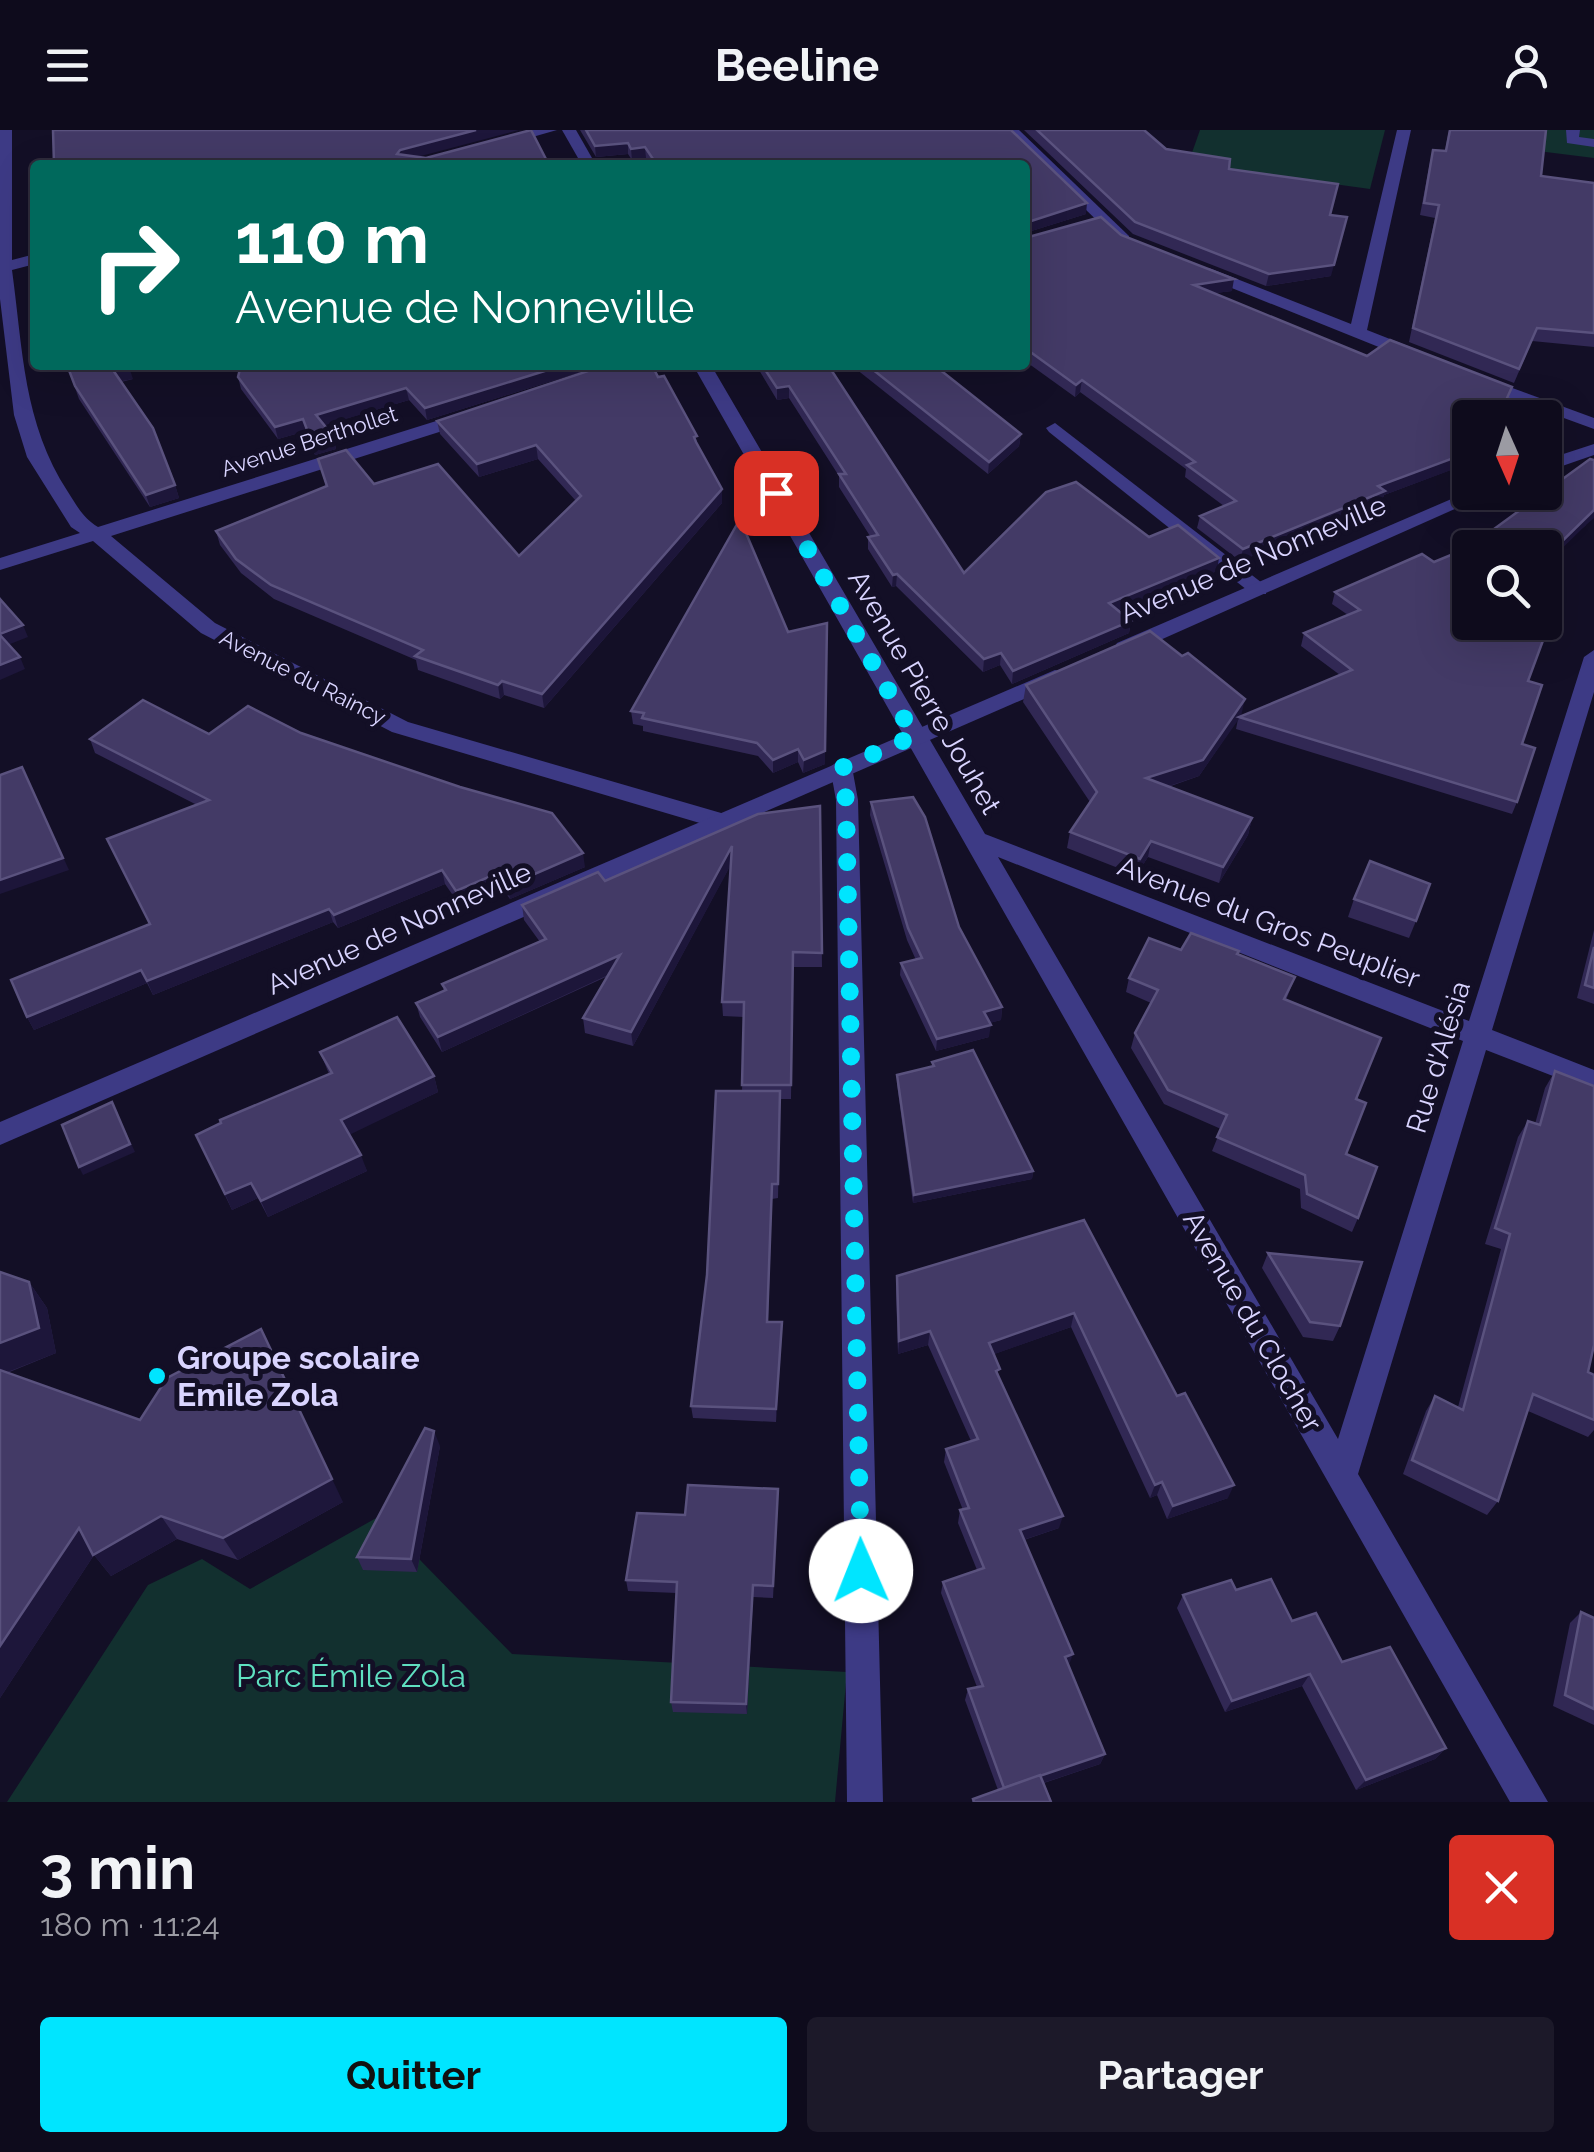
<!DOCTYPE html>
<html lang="fr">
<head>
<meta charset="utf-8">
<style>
	:root { --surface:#0e0b1c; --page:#1c1929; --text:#f1f3f6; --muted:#9b9ba3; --line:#2e2b3b; --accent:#00e5ff }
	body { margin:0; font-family:Raleway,sans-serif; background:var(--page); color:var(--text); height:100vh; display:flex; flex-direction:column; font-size:38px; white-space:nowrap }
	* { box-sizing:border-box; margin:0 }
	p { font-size:32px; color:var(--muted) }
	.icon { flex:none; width:55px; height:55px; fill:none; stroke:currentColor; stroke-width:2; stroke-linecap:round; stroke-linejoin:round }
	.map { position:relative; height:1672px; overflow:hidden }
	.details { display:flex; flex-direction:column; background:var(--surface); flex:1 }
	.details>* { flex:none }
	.guide { position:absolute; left:30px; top:30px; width:1000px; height:210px; border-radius:10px; box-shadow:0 10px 40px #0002,0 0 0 2px var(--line); background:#00695c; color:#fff; overflow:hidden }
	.needle { width:65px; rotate:177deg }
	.tools { position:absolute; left:1452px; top:270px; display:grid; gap:20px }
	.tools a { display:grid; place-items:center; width:110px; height:110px; border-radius:10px; background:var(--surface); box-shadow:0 10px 40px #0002,0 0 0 2px var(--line); font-size:50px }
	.pin { position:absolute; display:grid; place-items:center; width:85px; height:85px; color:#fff; margin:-42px; border-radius:20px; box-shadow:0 5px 15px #0006 }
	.me { position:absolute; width:110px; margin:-55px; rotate:359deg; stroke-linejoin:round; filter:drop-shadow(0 0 8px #0008) }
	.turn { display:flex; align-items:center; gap:35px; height:210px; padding:0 40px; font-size:45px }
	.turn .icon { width:130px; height:130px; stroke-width:2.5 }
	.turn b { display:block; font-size:70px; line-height:85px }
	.round { display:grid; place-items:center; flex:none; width:105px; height:105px; border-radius:10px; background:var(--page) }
	.summary { display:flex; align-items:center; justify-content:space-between; height:170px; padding:0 40px }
	h1 { font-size:60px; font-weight:700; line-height:75px }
	.cta { display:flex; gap:20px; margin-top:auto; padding:20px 40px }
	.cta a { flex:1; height:115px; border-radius:10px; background:var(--accent); color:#111; font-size:40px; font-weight:700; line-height:115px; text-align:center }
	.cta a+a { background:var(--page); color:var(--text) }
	header { display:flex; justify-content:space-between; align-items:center; height:130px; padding:0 40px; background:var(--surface); font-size:45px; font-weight:700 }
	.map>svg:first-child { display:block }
</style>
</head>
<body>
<header><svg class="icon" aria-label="menu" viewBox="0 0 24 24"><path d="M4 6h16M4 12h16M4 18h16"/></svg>Beeline<svg class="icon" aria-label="person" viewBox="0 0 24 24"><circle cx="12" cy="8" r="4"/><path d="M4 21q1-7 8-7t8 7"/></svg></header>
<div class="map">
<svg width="1594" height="1672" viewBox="0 0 1594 1672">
	<rect width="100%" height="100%" fill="#130f26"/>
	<g fill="#12302f">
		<polygon points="1200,0 1385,0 1370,59 1188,34"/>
		<polygon points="1533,0 1594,0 1594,28 1530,20"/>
		<polygon points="378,1387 512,1524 847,1542 835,1672 7,1672 148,1455 202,1429 250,1459"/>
	</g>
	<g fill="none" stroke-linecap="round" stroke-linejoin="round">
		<polygon fill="#3d3a85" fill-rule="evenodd" points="1566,0 1580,0 1579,7 1594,9 1594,17 1567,13"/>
		<g fill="#3d3a85" fill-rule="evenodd">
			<path d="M0 0H12V130L35 124V134L12 140C23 220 23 293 68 362 77 376 83 388 98 397L465 282H477V290L111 406 215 493 408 592 728 685 732 691 728 697 720 699 392 602 201 503 93 411 0 440V428L80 403 71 397 27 327 14 285 0 169Z"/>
			<polygon points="533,0 557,0 501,16 494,12"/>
			<polygon points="562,0 576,0 596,35 582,35"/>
			<polygon points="1004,0 1019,0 1129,106 1129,112 1119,112"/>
			<polygon points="1397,0 1411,0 1367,200 1423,222 1423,230 1411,230 1197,144 1197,138 1209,138 1351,194"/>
			<path d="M693 235H711L985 704 1469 891 1584 527 1594 520V562L1492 900 1594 940V962L1486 920 1358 1344 1548 1672H1510ZM998 727 1463 911 1338 1309Z"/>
			<polygon points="1477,245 1594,288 1594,299 1471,254 1471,246"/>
			<polygon points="1055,293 1266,456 1266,464 1252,464 1049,302 1046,298"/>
			<polygon points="841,629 852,637 858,670 883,1672 847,1672 836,670 830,637"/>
		</g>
		<g fill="#3d3a85" fill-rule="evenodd">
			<polygon points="1594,314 1594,325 1545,342 1545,330"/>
			<polygon points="1470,361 1493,362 1131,523 1124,525 1114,518 1117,513"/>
			<polygon points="1055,540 1063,542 1066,547 1063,552 0,1015 0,992"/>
		</g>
	</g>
	<g fill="#312854">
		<polygon points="580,0 1011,0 1086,84 1025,103 1025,35 651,35 646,28 632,30 628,24 596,27"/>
		<polygon points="1024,0 1144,0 1166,19 1229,39 1330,85 1331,146 1266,156 1133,104"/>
		<polygon points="1449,0 1546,0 1541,46 1594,53 1594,217 1532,211 1514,253 1409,212 1435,88 1420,85 1430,32 1433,20 1445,21"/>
		<polygon points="1121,105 1232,161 1215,163 1367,226 1512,257 1508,268 1554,301 1384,365 1381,373 1240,431 1197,398 1200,386 1224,376 1185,347 1186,339 1080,262 1075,267 1025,231 1025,108"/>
		<polygon points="67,235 133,249 121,252 175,355 179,368 150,377 79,269"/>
		<polygon points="241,235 603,235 427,290 409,270 324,295 333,306 336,319 315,325 306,301 278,309 241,259 238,247"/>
		<polygon points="756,235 828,235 964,443 1149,407 1217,441 1118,481 1131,491 1129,503 1012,554 1000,535 983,542 896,456 892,457 868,419 868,407 870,406 839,357 839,346 789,268 777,270"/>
		<polygon points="851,235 934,235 1021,304 1019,316 988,344"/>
		<polygon points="437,291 698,315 722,373 544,578 504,565 500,569 418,540 416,530 274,469 241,443 220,415 216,401 326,356 318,329 374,354 519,426 576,371 538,329 479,347 440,304"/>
		<polygon points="1586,395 1470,492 1521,499 1528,551 1517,672 1512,684 1236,599 1238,589 1199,646 1168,657 1252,688 1248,705 1219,753 1148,727 1136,745 1067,718 1070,702 1090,672 1023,572 1026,555 1241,586 1340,545 1301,516 1304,503 1348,485 1332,474 1335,462 1434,432"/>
		<polygon points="631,581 825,621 825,634 803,643 798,632 773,643 758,626 643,601 643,596 633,594"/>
		<polygon points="301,603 585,737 510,769 501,756 459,774 445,754 338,798 333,792 153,865 147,853 34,900 27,887 150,795 107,709 197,675 95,623 90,609 209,604"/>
		<polygon points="871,672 959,797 1002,877 1001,890 989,893 989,907 936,921 900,845 901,833 916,830 907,810 870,685"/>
		<polygon points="820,676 822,837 793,837 791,969 780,969 778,1068 772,1069 768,1192 782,1192 776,1292 693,1288 691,1276 742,961 744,887 723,886 722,872 731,734 633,916 585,903 583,888 608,846 442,922 420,887 416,873 444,861 442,854 540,812 524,790 522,775 605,751"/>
		<polygon points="1354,769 1416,791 1409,808 1348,787"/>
		<polygon points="1594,800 1594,874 1577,868"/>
		<polygon points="1181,820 1238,824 1295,847 1286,870 1356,969 1346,1024 1358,1088 1352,1102 1301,1078 1300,1059 1212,1021 1221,999 1164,974 1131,918 1135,903 1151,873 1126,862 1129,848"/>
		<polygon points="320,922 434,946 438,962 349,1004 367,1041 268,1087 258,1068 232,1080 196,1005 329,944"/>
		<polygon points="932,932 1033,1041 1032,1049 913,1073 897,954 897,945 932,936"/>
		<polygon points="1555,941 1588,1242 1594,1245 1594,1300 1588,1307 1528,1281 1498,1371 1487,1385 1403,1344 1426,1281 1435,1266 1458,1277 1501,1119 1485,1114 1518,1007 1528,991 1535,994 1545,958"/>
		<polygon points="1084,1090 1228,1368 1167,1389 1157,1365 1150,1368 1071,1197 994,1224 999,1247 1059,1398 1024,1410 1068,1535 1105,1624 1100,1634 1044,1653 1052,1672 972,1672 973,1669 998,1660 965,1570 968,1559 977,1557 941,1463 943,1452 977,1440 958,1393 960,1380 963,1380 944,1332 946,1319 971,1311 928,1215 898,1224 896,1160 897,1146"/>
		<polygon points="1268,1123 1340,1196 1333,1211 1303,1207 1262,1138"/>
		<polygon points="0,1142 29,1152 47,1178 56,1223 7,1243 343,1372 238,1430 177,1409 111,1446 94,1425 0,1568"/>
		<polygon points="440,1316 417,1442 363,1440 357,1427"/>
		<polygon points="778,1371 773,1468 753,1467 747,1584 673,1582 671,1572 677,1463 628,1461 626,1450 685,1385"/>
		<polygon points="1236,1460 1292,1491 1446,1618 1435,1629 1356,1660 1302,1556 1225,1582 1177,1478 1183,1465"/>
		<polygon points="1581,1482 1594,1488 1594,1595 1553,1576 1570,1493"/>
	</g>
	<g fill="#1d163a">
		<polygon points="476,0 519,0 402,31 397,24 400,20"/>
		<polygon points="628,13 628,24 596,27 595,16"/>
		<polygon points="645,17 646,28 632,30 631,19"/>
		<polygon points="1087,73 1086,84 1025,103 1025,92"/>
		<polygon points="1347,87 1331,146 1266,156 1269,144"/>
		<polygon points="1234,149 1232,161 1192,166 1194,155"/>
		<polygon points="564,235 603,235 427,290 425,278"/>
		<polygon points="129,237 133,249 117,252 113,240"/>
		<polygon points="1082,250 1080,262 1075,267 1076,255"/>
		<polygon points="789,256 789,268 777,270 777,258"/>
		<polygon points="406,258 409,270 319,297 316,285"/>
		<polygon points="303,289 306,301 278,309 275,297"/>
		<polygon points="1559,289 1554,301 1545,304 1545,294"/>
		<polygon points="1021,304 1019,316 988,344 989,332"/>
		<polygon points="333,306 336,319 315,325 312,313"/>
		<polygon points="536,315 538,329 479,347 477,334"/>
		<polygon points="1470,322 1470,333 1384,365 1381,373 1240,431 1243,419 1378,356"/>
		<polygon points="175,355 179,368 150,377 146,365"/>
		<polygon points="722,359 722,373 544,578 542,564"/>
		<polygon points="1594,380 1594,388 1586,395 1545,435 1545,428"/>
		<polygon points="1219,428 1217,441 1107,485 1109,473"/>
		<polygon points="897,444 896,456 892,457 893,445"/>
		<polygon points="1131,491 1129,503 1012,554 1013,541"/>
		<polygon points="23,495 28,507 5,516 0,504"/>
		<polygon points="1001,523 1000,535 983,542 984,529"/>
		<polygon points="20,527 25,539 0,550 0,535"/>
		<polygon points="502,551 504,565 500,569 498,555"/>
		<polygon points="1245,569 1241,586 1199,646 1142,665 1146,648"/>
		<polygon points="798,619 798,632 773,643 773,630"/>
		<polygon points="825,621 825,634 803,643 804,630"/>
		<polygon points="22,637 69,740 0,764 0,750"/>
		<polygon points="1252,688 1248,705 1219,753 1223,737"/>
		<polygon points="1151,711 1148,727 1136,745 1140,729"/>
		<polygon points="732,716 733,731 633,916 631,902"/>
		<polygon points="583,723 585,737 510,769 507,756"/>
		<polygon points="442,740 445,754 338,798 334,785"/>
		<polygon points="498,743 501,756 459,774 456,761"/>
		<polygon points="329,779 333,792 153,865 147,851"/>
		<polygon points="620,825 621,839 442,922 438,907"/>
		<polygon points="141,840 147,853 34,900 27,887"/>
		<polygon points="1002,877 1001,890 982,895 984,882"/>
		<polygon points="991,895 989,907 936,921 937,909"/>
		<polygon points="434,946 438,962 347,1006 341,990"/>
		<polygon points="112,972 135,1022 83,1045 79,1037"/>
		<polygon points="361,1025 367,1041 268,1087 261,1071"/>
		<polygon points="1033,1041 1032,1049 913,1073 914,1065"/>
		<polygon points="251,1053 258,1068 232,1080 225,1064"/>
		<polygon points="29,1152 47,1178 56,1223 0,1245 0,1213"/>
		<polygon points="1074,1183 1071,1197 986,1227 989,1213"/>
		<polygon points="782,1192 782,1206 776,1292 776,1279"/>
		<polygon points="261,1199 343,1372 238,1430 223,1408"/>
		<polygon points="930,1201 928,1215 898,1224 899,1211"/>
		<polygon points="434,1301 440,1316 417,1442 411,1429"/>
		<polygon points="1162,1352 1157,1365 1150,1368 1155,1355"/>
		<polygon points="1234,1355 1228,1368 1167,1389 1173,1376"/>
		<polygon points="161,1386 177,1409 111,1446 94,1425 0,1568 0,1516 79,1398"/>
		<polygon points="1063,1386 1059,1398 1017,1412 1020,1400"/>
		<polygon points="753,1455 753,1467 747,1584 746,1574"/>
		<polygon points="1073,1524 1069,1535 1061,1538 1065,1527"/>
		<polygon points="1310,1544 1302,1556 1225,1582 1232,1571"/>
		<polygon points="1446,1618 1435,1629 1356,1660 1366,1650"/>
		<polygon points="1105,1624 1100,1634 1001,1667 1004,1658"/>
	</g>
	<g fill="#433a66" stroke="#5a527e" stroke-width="2.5">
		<polygon points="53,0 476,0 400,20 397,24 426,28 531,0 549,35 71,35 71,32 54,34"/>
		<polygon points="586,0 1011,0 1087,73 1025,93 1025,35 657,35 645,17 631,19 628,13 595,16"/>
		<polygon points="1037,0 1144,0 1166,19 1230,29 1229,39 1338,54 1330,85 1347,87 1334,135 1269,144 1135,92"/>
		<polygon points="1450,0 1546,0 1541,46 1594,53 1594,203 1537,198 1519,239 1413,198 1439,75 1424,73 1433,20 1446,21"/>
		<polygon points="1101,87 1121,105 1234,149 1194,155 1367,226 1390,210 1512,257 1507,268 1559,289 1545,294 1545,288 1470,288 1470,322 1378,356 1385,361 1243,419 1200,386 1236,371 1187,335 1195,332 1082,250 1076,255 1025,218 1025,108"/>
		<polygon points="67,235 128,235 129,237 113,240 153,298 175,355 146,365 75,256"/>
		<polygon points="241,235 564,235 425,278 406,258 316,285 333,306 312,313 303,289 275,297 238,247"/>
		<polygon points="606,235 652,235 658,247 664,246 697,306 694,307 696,312 722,359 542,564 502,551 498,555 415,526 423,520 271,455 236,429 216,401 327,356 318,329 346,320 374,354 438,334 519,426 581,366 536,315 477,334 437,291"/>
		<polygon points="762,235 828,235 964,443 1046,362 1076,352 1149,407 1178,395 1219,428 1109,473 1131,491 1013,541 1001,523 984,529 897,444 893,445 868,407 878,405 839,344 846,344 789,256 777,258"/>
		<polygon points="867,235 934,235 1021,304 989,332"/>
		<polygon points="1590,329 1594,330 1594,380 1545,428 1545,418 1470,418 1470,492 1518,492 1523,494 1521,499 1545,505 1528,551 1542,555 1522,614 1535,618 1517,672 1239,587 1352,540 1304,503 1360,480 1335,462 1422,424 1434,432 1468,418"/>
		<polygon points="740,389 788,502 827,493 825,621 804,630 798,619 773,630 757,613 642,588 644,583 631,581"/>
		<polygon points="0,469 23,495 0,504"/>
		<polygon points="1150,501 1182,526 1188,523 1245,569 1203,630 1146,648 1252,688 1223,737 1151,711 1140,729 1070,702 1097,662 1026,555"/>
		<polygon points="0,505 20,527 0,535"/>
		<polygon points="143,570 209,604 248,576 301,603 460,657 552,683 583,723 507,756 498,743 456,761 442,740 334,785 329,779 147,851 141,840 27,887 11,850 150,794 107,709 209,670 90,609"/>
		<polygon points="22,637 63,728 0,750 0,645"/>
		<polygon points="913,667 925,687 959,797 1002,877 984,882 991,895 937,909 901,833 922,828 908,798 871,672"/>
		<polygon points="820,676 822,823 793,822 791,955 742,955 744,872 722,872 732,716 631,902 583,888 620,825 438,907 416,873 446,860 442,854 546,809 522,775 598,742 605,751 758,684"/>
		<polygon points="1370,731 1430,754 1416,791 1354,769"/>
		<polygon points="1191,803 1239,821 1237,824 1295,847 1284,869 1381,908 1356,969 1366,973 1346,1024 1377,1037 1358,1088 1307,1064 1305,1045 1217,1007 1227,985 1168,960 1135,903 1158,860 1129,848 1149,808 1181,820"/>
		<polygon points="1594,817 1594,858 1585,855"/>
		<polygon points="397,887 434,946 341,990 361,1025 261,1071 251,1053 225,1064 196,1005 221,993 220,990 332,943 320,922"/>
		<polygon points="973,920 1033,1041 914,1065 897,945 934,936 932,932"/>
		<polygon points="1555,941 1594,956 1594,1215 1588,1242 1594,1245 1594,1290 1533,1264 1498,1371 1412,1330 1435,1266 1463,1280 1510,1104 1495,1098 1528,991 1540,995"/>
		<polygon points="716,961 780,961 778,1054 772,1054 767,1192 782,1192 776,1279 691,1276 707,1145"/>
		<polygon points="112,972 130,1014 79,1037 62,995"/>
		<polygon points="1084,1090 1177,1266 1185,1263 1234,1355 1173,1376 1162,1352 1155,1355 1074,1183 989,1213 1000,1239 996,1241 1063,1386 1020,1400 1073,1524 1065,1527 1105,1624 1004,1658 968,1559 983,1556 943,1452 984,1438 960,1380 969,1378 946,1319 978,1309 930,1201 899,1211 897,1146"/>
		<polygon points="1268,1123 1362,1132 1340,1196 1310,1192"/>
		<polygon points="0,1142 29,1152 39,1198 0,1213"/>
		<polygon points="261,1199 332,1349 223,1408 161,1386 93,1425 79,1398 0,1516 0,1240 140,1290 167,1248"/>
		<polygon points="425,1298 434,1301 411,1429 357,1427"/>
		<polygon points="688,1355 778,1359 773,1456 753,1455 746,1574 671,1572 677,1452 626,1450 637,1383 685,1385"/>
		<polygon points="1271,1449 1292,1491 1316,1483 1342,1532 1390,1517 1446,1618 1366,1650 1310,1544 1232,1571 1183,1465 1231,1450 1236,1460"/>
		<polygon points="1581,1482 1594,1488 1594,1579 1565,1565"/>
		<polygon points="1040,1645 1051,1672 974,1672 973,1669"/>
	</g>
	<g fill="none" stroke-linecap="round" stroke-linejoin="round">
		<polyline stroke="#00e5ff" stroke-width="18" stroke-dasharray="0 32.4" points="776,363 914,606 841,638 846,670 861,1441"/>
	</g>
	<circle fill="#00e5ff" stroke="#130f26" stroke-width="4" cx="157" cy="1246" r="10"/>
	<g text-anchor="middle" stroke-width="10" stroke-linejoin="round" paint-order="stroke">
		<g font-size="22" fill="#d9d4ff" stroke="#130f26">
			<text transform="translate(309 311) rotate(-18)" y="8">Avenue Berthollet</text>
			<text transform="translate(303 547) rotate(27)" y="8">Avenue du Raincy</text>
		</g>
		<g font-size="28" fill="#d9d4ff" stroke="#130f26">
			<text transform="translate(1253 429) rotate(-23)" y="10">Avenue de Nonneville</text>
			<text transform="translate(925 562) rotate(60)" y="10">Avenue Pierre Jouhet</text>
			<text transform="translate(1269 792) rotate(21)" y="10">Avenue du Gros Peuplier</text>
			<text transform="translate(399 798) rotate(-24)" y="10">Avenue de Nonneville</text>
			<text transform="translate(1438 927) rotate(-73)" y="10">Rue d'Alésia</text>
			<text transform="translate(1253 1191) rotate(60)" y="10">Avenue du Clocher</text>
		</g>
		<g font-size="32" font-weight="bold" fill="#d9d4ff" stroke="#130f26" text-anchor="start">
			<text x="177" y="1239">Groupe scolaire<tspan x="177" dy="37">Emile Zola</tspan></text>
		</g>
		<g font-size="32" fill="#5fe0c0" stroke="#130f26">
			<text x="351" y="1557">Parc Émile Zola</text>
		</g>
	</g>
</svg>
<div class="tools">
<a><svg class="needle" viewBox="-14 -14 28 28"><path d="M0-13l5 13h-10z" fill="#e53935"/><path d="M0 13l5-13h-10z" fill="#9b9ba3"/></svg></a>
<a><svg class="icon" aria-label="search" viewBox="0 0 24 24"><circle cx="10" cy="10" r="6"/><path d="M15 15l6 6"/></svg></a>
</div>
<div class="pin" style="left:776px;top:363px;background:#d93025"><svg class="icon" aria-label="arrive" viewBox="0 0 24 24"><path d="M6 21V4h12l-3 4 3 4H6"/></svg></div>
<svg class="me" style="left:861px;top:1441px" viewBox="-20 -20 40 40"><circle r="19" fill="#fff"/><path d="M0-13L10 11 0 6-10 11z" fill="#00e5ff"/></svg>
<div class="guide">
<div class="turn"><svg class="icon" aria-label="right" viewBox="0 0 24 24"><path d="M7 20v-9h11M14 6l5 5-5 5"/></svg><div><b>110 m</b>Avenue de Nonneville</div></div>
</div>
</div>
<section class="details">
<div class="summary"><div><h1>3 min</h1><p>180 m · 11:24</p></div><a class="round" style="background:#d93025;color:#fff"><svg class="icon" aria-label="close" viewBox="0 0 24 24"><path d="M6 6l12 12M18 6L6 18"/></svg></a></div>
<div class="cta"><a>Quitter</a><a>Partager</a></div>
</section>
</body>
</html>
